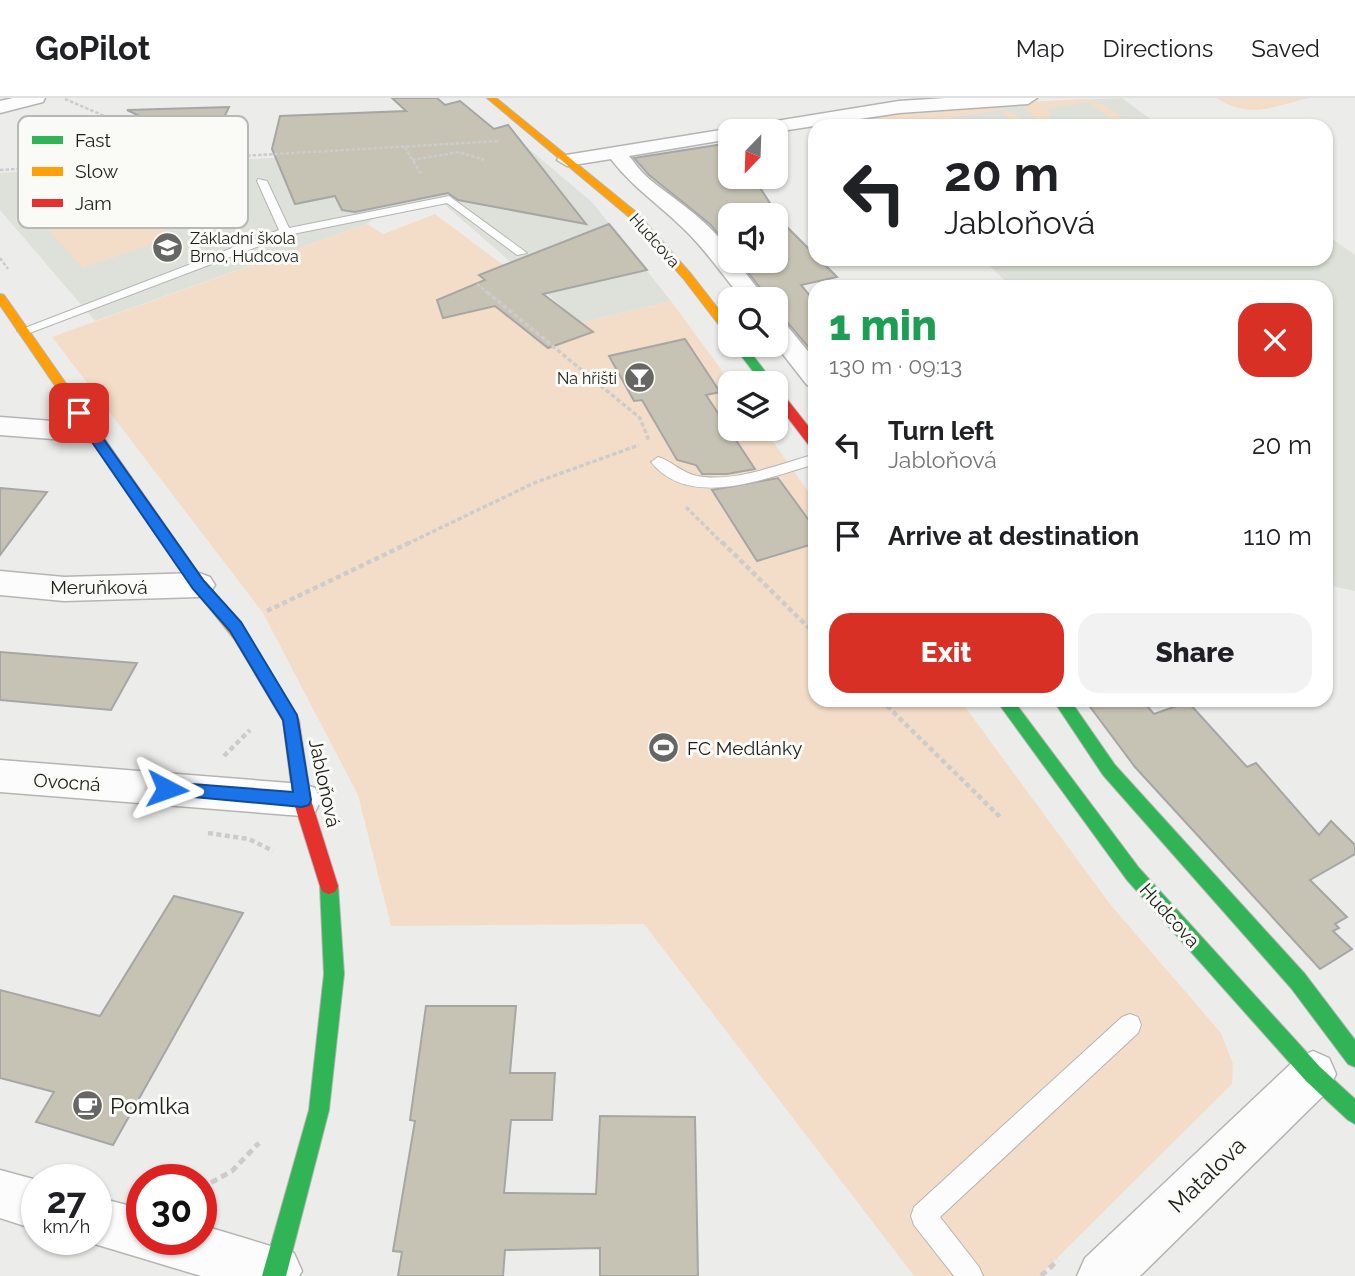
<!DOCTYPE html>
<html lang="en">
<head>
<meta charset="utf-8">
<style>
	:root { --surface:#fff; --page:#f2f2f2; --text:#202124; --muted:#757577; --line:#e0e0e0; --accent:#d93025 }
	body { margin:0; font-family:Raleway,sans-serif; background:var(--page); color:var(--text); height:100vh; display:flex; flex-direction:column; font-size:26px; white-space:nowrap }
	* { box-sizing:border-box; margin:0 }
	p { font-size:23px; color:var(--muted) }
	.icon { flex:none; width:38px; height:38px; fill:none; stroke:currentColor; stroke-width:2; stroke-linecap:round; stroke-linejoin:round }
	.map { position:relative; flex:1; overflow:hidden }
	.details { position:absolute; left:808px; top:182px; width:525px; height:427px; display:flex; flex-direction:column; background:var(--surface); border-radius:21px; box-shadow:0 2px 5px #0004 }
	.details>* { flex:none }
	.hud { position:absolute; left:808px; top:21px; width:525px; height:147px; border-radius:21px; box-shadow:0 2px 5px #0004; background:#fff; color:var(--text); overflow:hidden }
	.needle { width:46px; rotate:203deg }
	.controls { position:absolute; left:718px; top:21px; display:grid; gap:14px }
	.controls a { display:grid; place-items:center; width:70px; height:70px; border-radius:14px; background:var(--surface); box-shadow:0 2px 5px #0004; font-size:35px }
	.speed { position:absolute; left:21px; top:1066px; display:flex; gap:14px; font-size:35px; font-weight:700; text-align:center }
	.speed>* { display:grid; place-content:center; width:91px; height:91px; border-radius:50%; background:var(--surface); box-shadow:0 2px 5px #0004; line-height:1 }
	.speed small { font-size:18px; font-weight:400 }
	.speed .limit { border:10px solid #d22; background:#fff; color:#111 }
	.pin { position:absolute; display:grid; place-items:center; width:60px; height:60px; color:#fff; margin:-30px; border-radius:14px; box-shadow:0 4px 10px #0006 }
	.me { position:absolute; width:77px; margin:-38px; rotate:94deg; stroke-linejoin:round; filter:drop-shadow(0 0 5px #0008) }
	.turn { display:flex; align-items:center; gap:24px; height:147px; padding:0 21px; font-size:32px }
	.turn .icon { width:91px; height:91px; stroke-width:2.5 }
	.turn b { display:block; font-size:49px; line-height:60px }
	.round { display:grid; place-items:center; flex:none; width:74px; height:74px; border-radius:21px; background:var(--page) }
	.head { display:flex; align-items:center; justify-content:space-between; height:119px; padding:0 21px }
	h1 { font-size:42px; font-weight:800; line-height:52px; color:#1e9e55 }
	.primary-button { display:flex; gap:14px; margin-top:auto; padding:14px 21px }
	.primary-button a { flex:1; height:80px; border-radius:21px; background:var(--accent); color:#fff; font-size:28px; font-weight:800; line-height:80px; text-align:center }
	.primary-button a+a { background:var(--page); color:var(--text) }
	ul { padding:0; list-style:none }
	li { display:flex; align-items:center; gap:21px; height:91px; padding:0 21px }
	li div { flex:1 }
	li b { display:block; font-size:26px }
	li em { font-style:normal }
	header { display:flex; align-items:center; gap:42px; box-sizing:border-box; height:98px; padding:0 35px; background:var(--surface); border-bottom:2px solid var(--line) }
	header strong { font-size:33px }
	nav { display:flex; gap:38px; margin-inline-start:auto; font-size:24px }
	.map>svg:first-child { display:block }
</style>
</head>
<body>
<header>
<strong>GoPilot</strong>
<nav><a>Map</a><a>Directions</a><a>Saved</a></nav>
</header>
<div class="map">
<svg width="1355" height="1178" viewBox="0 0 1355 1178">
	<rect width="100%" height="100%" fill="#ecedea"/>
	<g fill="#dee1d9">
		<polygon points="1122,0 1160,28 850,28 845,23 889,14 981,6"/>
		<polygon points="523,46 592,104 671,203 581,225 437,100 385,110 367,126 95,223 0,112 0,75"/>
		<polygon points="1327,137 1355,157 1355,493 1327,487 1326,189 1011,189 983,161 1326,161"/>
	</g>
	<g fill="#f4ddc8">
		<path d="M1216 0H1310C1272 8 1251 22 1216 0Z"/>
		<polygon points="1087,1 1107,8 1124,22 1119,27 1088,4 1046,11 1052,16 1047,18 1061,28 1045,28 1024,10 1030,4"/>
		<polygon points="993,8 1013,15 1029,28 1018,28 999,12 897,28 888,28 882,21 889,14"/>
		<polygon points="112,81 173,139 83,170 26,107"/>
		<polygon points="435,116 581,225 671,203 731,285 730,331 764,331 815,403 816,602 960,602 1110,806 1221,935 1233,966 1232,986 1039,1178 914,1178 644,826 391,828 358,697 263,515 52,239 367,126 383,136"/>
	</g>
	<g fill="#c7c3b4" stroke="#a6a6a4" stroke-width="2">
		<polygon points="392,0 437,0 445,7 460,3 494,31 508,27 586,126 458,102 448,95 355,114 342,112 335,98 295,106 272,51 280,18 406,13"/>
		<polygon points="229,9 209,51 127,12"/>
		<polygon points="730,45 730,79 753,79 783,125 837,179 801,187 816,205 816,258 775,210 775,201 769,201 739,163 775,163 775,117 730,117 730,151 711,127 649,77 634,60"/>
		<polygon points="609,126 647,172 543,196 593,234 548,250 495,208 443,220 437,202 485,182 479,177"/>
		<polygon points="685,241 720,294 706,297 755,371 727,376 702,376 696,367 677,362 642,302 634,303 609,258"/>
		<polygon points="778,380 816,432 816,445 757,463 712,392"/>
		<polygon points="0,390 47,394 0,457"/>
		<polygon points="0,554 137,565 111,612 0,602"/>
		<polygon points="1085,602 1142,602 1154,616 1188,604 1247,669 1256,665 1319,737 1331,723 1355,747 1355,756 1310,782 1347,819 1335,826 1339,830 1333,833 1352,851 1320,871 1135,669"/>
		<polygon points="174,798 243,815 113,1047 36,1024 54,994 0,980 0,892 100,918"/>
		<polygon points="426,908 516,908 510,975 555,975 552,1022 511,1022 504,1095 596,1096 600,1018 695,1019 698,1178 600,1178 600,1150 505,1152 503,1178 398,1178 402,1154 393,1153 415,1023 410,1022"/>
	</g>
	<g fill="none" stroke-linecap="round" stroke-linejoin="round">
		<defs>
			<g id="lane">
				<polygon points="258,81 267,83 289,130 449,98 527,155 517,157 447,105 288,137 27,236 17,233 279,132 257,83"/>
				<path d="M816 356V366C768 379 690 413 651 364L658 359C672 363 682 375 697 378 737 385 778 366 816 356Z"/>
				<polygon points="1130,916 1138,919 1141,927 1138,935 940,1119 979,1169 983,1178 954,1178 914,1127 911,1118 914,1109 1122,919"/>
			</g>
			<g id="street">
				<polygon points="13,0 45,0 43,4 0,15 0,3"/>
				<path d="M946 0H1037L1028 6 899 15 775 34 730 33V41L629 58C635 65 640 73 647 79 667 97 730 135 730 163H736L766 201H742C724 178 707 154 686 133 660 107 634 91 611 61L567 68 557 62 560 58 899 3Z"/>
				<polygon points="775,222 784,224 816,263 816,289 807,287 775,246"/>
				<polygon points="0,319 92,326 102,329 106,335 102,341 92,344 0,337"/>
				<polygon points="0,473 64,479 199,475 210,479 215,487 210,495 199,499 64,503 0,497"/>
				<polygon points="0,662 302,686 315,690 321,702 315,714 302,718 0,694"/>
				<polygon points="1313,953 1329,960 1336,976 1329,992 1140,1178 1077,1178 1085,1160 1297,960"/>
				<polygon points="0,1072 37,1082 37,1132 0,1120"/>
				<polygon points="96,1099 142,1111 142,1141 201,1141 201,1127 294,1155 302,1173 299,1178 201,1178 78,1141 96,1141"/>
			</g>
			<g id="fast">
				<polygon points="733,247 745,247 774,285 762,285"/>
				<polygon points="996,602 1013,602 1139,770 1320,969 1355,1001 1355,1026 1348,1022 1306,983 1127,782"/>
				<polygon points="1053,602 1070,602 1115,667 1305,876 1355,942 1355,969 1348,966 1291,890 1103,677"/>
				<polygon points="329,780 335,782 338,788 344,876 329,1012 286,1178 262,1178 309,1012 324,876 320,788 323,782"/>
			</g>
			<g id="slow">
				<polygon points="487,0 496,0 636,114 691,176 730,226 730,237 726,236 683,180 628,118"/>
				<polygon points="0,196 4,197 204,483 248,538 251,542 248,546 238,546 194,491 0,207"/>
			</g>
			<g id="jam">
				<polygon points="775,290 779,291 816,338 816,351 811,350 775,303"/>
				<polygon points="243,536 248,538 299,622 311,702 338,788 335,794 329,796 323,794 320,788 293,702 283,623 235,542"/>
			</g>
		</defs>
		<use href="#lane" stroke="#b4b5b3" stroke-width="2"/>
		<use href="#street" stroke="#b4b5b3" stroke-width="3"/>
		<use href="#fast" stroke="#b4b5b3" stroke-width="2"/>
		<use href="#slow" stroke="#b4b5b3" stroke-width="2"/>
		<use href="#jam" stroke="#b4b5b3" stroke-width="2"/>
		<g stroke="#cbcccb" stroke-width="2.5" stroke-dasharray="3.5 2" stroke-linecap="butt">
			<polyline points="65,1 202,60"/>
			<polyline points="41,43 61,43 47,68"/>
			<polyline points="405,49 421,76"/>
			<polyline points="412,62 459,54 484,62"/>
			<polyline points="0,72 500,43"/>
			<polyline points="0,160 8,171"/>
			<polyline points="477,186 489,196"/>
		</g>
		<g stroke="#cbcccb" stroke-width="3.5" stroke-dasharray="4.5 2.5" stroke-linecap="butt">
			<polyline points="487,194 640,320 649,343"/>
			<polyline points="686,409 723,446"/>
			<polyline points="407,446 534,385 639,347"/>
		</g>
		<g stroke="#cbcccb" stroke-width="4.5" stroke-dasharray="5 3.5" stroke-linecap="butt">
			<polyline points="722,444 816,537"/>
			<polyline points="267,513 411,444"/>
			<polyline points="881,602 1000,719"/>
			<polyline points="224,658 250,632"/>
			<polyline points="208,735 249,741 273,753"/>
		</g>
		<g stroke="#cbcccb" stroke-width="5" stroke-dasharray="7 4.5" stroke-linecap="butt">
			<polyline points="56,1078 69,1082"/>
			<polyline points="201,1090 232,1073 259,1045"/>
			<polyline points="1041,1178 1058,1162"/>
		</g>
		<use href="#lane" fill="#fcfcfc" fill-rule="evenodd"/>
		<use href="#street" fill="#fcfcfc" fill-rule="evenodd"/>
		<use href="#fast" fill="#30b455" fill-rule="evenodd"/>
		<use href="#slow" fill="#ff9f0a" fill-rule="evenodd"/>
		<use href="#jam" fill="#e5322d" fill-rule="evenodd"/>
	</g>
	<polygon fill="#1a73e8" stroke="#114b97" stroke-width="2" points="74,312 83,312 204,483 241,524 297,617 311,702 309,707 302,709 161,696 158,691 167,684 293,694 283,622 230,533 193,491 72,315"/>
	<defs>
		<symbol id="school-disc" viewBox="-11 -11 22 22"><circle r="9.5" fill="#666664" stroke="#fafbf6"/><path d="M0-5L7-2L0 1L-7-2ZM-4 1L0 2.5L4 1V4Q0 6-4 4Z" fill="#fff"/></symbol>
		<symbol id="bar-disc" viewBox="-11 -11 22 22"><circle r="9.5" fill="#666664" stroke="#fafbf6"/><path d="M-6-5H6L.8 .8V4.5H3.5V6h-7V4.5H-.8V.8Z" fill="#fff"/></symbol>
		<symbol id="stadium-disc" viewBox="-11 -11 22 22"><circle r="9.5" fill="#666664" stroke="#fafbf6"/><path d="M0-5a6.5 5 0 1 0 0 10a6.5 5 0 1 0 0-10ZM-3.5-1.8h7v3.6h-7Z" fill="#fff"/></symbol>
		<symbol id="cafe-disc" viewBox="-11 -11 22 22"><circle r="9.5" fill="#666664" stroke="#fafbf6"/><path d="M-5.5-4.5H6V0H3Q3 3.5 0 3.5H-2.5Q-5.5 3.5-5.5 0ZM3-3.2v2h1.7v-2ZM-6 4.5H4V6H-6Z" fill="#fff"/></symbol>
	</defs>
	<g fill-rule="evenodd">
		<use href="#school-disc" x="150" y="132" width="35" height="35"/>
		<use href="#bar-disc" x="622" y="262" width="35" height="35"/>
		<use href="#stadium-disc" x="646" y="632" width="35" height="35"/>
		<use href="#cafe-disc" x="70" y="990" width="35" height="35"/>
	</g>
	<g text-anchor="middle" stroke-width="6" stroke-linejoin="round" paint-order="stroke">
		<g font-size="16" fill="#1e1e1c" stroke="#fafbf6" text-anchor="start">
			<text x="190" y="146">Základní škola<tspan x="190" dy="18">Brno, Hudcova</tspan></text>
			<text x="617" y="286" text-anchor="end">Na hřišti</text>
		</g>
		<g font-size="16" fill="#1e1e1c" stroke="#fafbf6">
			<text transform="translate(655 142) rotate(48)" y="6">Hudcova</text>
		</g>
		<g font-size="19" fill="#1e1e1c" stroke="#fafbf6">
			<text x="99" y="496">Meruňková</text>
			<text transform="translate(67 684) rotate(4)" y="7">Ovocná</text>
			<text transform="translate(325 685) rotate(78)" y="7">Jabloňová</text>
			<text transform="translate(1170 817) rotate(48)" y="7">Hudcova</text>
		</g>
		<g font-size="19" fill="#1e1e1c" stroke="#fafbf6" text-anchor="start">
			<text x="687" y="657">FC Medlánky</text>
		</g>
		<g font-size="23" fill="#1e1e1c" stroke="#fafbf6" text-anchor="start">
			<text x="110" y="1016">Pomlka</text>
		</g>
		<g font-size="23" fill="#1e1e1c" stroke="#fafbf6">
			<text transform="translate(1207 1077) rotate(-44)" y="8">Matalova</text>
		</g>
	</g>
	<rect x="18" y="18" width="230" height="112" rx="10" fill="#fafbf6" stroke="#b8b9b5" stroke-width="2"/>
	<rect x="32" y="38" width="31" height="8" fill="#30b455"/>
	<rect x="32" y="69" width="31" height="9" fill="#ff9f0a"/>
	<rect x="32" y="101" width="31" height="8" fill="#e5322d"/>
	<g font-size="19" fill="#1e1e1c">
		<text x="75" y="49">Fast</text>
		<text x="75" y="80">Slow</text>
		<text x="75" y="112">Jam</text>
	</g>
</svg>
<div class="controls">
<a><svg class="needle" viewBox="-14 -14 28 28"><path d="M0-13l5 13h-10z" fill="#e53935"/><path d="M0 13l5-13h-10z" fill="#757577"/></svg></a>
<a><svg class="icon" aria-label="sound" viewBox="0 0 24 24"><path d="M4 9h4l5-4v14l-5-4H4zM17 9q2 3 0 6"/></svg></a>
<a><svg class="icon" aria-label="search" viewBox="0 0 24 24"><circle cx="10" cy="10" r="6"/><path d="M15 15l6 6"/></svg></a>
<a><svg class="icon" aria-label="layers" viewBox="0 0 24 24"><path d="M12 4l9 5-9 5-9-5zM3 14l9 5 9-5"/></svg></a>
</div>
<div class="speed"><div>27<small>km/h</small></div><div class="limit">30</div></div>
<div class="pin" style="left:79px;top:315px;background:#d93025"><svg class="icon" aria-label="arrive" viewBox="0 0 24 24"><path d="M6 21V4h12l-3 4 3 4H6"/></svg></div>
<svg class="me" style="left:167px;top:691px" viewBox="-20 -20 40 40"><path d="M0-17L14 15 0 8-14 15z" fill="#1a73e8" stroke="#fff" stroke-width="4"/></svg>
<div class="hud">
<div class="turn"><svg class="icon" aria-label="left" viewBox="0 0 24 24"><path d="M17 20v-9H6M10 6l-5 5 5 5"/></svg><div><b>20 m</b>Jabloňová</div></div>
</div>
<section class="details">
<div class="head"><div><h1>1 min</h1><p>130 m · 09:13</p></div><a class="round" style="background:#d93025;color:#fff"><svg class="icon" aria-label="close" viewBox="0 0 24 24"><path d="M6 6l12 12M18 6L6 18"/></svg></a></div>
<ul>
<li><svg class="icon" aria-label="left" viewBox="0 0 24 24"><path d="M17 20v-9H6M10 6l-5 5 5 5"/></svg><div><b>Turn left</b><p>Jabloňová</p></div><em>20 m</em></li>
<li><svg class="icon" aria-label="arrive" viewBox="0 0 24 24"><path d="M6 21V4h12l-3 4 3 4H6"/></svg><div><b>Arrive at destination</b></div><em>110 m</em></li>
</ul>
<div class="primary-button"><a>Exit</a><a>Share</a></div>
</section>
</div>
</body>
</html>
